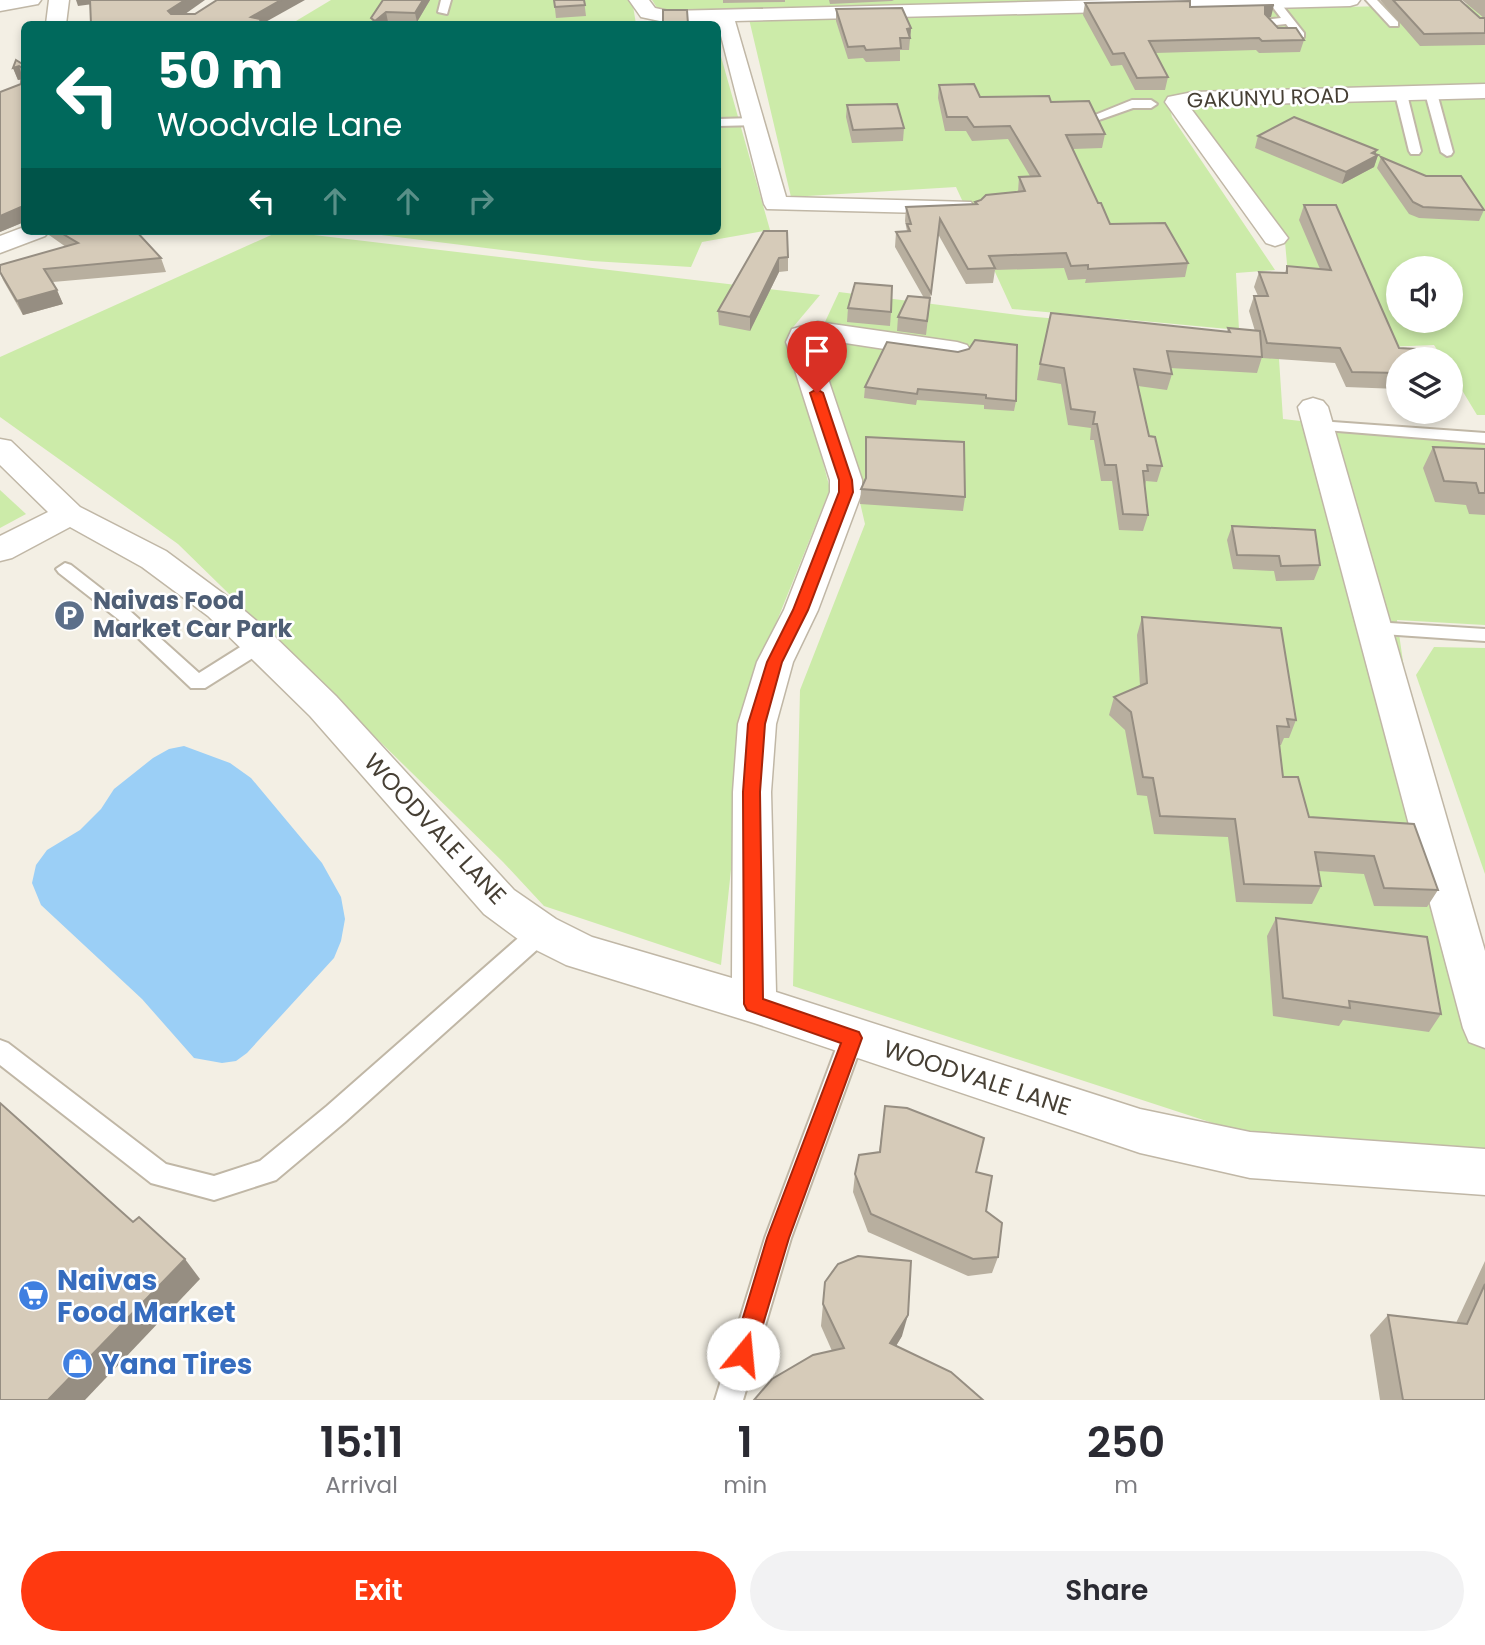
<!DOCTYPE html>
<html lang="en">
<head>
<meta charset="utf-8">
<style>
	:root { --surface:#fff; --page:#f2f2f3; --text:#2b2b33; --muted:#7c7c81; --accent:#ff3910 }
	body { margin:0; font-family:Poppins,sans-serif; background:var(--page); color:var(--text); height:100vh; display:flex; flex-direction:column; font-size:26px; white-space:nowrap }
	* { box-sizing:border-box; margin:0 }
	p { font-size:23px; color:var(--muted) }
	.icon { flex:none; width:38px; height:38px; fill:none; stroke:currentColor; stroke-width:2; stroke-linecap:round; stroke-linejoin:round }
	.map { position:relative; height:1400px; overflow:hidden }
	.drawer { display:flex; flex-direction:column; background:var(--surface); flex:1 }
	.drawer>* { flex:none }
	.banner { position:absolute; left:21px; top:21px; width:700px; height:214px; border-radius:10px; box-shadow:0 4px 10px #0003; background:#00695c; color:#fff; overflow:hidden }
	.tools { position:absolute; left:1386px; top:256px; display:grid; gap:14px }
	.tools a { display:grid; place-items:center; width:77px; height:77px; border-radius:50%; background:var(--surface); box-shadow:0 4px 10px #0003; font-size:35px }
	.pin { position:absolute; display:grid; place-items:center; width:60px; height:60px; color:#fff; margin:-72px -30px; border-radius:50% 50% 50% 0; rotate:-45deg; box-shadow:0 0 7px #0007 }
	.pin .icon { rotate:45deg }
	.me { position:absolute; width:77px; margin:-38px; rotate:17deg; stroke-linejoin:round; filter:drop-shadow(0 0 5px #0008) }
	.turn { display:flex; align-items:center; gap:24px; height:147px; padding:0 21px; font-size:32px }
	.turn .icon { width:91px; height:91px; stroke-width:2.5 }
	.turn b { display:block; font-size:49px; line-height:60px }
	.lanes { display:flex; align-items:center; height:66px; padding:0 21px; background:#0003; justify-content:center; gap:35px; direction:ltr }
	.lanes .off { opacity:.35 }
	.eta { display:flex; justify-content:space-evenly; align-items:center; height:119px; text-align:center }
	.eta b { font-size:42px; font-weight:600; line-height:49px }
	.action { display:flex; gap:14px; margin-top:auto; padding:14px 21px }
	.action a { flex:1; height:80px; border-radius:42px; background:var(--accent); color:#fff; font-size:28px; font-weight:600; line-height:80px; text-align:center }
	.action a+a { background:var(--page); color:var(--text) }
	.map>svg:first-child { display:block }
</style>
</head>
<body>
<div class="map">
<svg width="1485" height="1400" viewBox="0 0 1485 1400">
	<rect width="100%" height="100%" fill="#f3efe4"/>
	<g fill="#cceba9" fill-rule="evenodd">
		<polygon points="331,0 632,0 636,24 291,24"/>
		<polygon points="652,0 1160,0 659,11"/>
		<polygon points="1485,4 1485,86 1167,96 1172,117 1275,270 1236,273 1239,330 1012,309 956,187 791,197 749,19"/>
		<polygon points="718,46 770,230 702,242 691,267 592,261 349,231 718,231"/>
		<path d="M1485 96V415H1477L1451 372V359H1443L1434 345 1337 349 1288 275 1285 242 1187 105ZM1398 268H1451V320H1398Z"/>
		<polygon points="280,231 820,295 789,332 830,489 750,688 721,965 544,906 503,862 178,544 0,417 0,357"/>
		<polygon points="839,292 1025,316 1259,337 1278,344 1283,419 1485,442 1485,625 1397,620 1409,703 1485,951 1485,1148 1237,1131 793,986 800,690 865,524 842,425 817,339"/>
		<polygon points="0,490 26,514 0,528"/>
		<polygon points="1434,647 1485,648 1485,874 1416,675"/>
	</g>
	<polygon fill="#9bcff6" points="184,746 230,763 251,778 322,863 341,897 345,919 341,941 334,958 247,1053 236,1061 222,1063 194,1058 142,999 41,905 32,883 36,865 47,850 80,830 101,809 114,789 153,758 169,749"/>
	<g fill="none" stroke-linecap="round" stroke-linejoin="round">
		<defs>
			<g id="lane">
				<polygon points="441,0 451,0 447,14 438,12"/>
				<path d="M1278 0 1304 33V37H1275L1264 24V20L1281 18 1268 1ZM1286 24 1292 32H1282L1276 25Z"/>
				<polygon points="1366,0 1377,0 1398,22 1398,26 1390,26"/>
				<polygon points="1431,90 1437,93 1453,152 1451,155 1447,156 1441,152 1425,93"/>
				<polygon points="1397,92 1407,94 1421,151 1419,154 1411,154 1409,151 1395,94"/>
				<polygon points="1132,100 1151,100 1157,104 1151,108 1133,108 1096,121 1090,117"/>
				<polygon points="755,118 761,122 759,125 718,126 718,119"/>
				<polygon points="1319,421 1485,433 1485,443 1313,429 1311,426"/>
				<polygon points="65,563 71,565 130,611 199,673 253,639 267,639 269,644 267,649 205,688 191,688 118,619 59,573 56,569"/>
				<polygon points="1374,622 1485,629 1485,641 1368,633 1365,628 1368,623"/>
				<polygon points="541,923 549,925 552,932 549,939 345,1122 276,1180 214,1200 151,1183 0,1065 0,1040 8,1043 166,1164 214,1176 260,1161 327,1106 533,925"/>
				<polygon points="852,1027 860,1031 864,1038 791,1238 743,1400 715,1400 765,1238 840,1038 844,1031"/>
			</g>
			<g id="street">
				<polygon points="0,0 41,0 38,4 0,11"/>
				<polygon points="49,0 69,0 66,24 46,24"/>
				<polygon points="629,0 649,0 655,8 669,11 1109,0 1360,0 1357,4 1350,6 735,21 786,197 971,202 974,207 971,212 962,214 767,209 764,204 718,24 715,22 669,23 641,17"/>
				<polygon points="1485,84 1485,98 1189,106 1288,238 1284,243 1275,246 1266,243 1165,102 1168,97 1193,92"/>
				<polygon points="24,227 24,231 49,231 45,236 0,253 0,236"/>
				<polygon points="818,322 957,342 967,345 971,351 967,357 957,360 819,339 815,340 862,480 862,492 818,610 793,662 776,724 771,792 776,992 1140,1109 1250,1132 1485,1149 1485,1195 1250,1178 1140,1153 754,1023 566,965 526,945 484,914 310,716 208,616 142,567 70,527 12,558 0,561 0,536 48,512 0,465 0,439 11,441 80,507 166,551 232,600 273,635 336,696 514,890 556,919 592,937 732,978 733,792 738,724 757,662 784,610 830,492 830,480 786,342 792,329"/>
				<polygon points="1313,398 1323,401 1328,407 1485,951 1485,1048 1469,1042 1463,1028 1298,407 1303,401"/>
			</g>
		</defs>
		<use href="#lane" stroke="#c0b7a6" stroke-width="4"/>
		<use href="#street" stroke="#c0b7a6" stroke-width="3"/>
		<use href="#lane" fill="#fff" fill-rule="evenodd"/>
		<use href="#street" fill="#fff" fill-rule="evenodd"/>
	</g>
	<g fill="#b8af9f">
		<polygon points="383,0 430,0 417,22 388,22 384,24 373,24 371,18"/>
		<polygon points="554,0 584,0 586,16 556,18"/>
		<polygon points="723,0 785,0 785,2 723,3"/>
		<polygon points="829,0 894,0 892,1 830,4"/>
		<polygon points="1380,0 1460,0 1480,18 1484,18 1462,0 1485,0 1485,45 1420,46"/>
		<polygon points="1085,3 1190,7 1271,17 1268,17 1278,28 1304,40 1300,52 1259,53 1256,50 1155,53 1168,77 1165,90 1135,90 1122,65 1111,66 1083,15"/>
		<polygon points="836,9 911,28 909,50 900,50 900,61 866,62 863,58 848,59 836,21"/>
		<polygon points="24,65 24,222 0,232 21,84 22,79 18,80 13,68"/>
		<polygon points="939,85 980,97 1051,102 1105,134 1102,148 1073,149 1098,203 1110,224 1188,263 1185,277 1085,283 1086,279 1068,280 1064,268 995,270 993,283 966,284 938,234 926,335 897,331 898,317 924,298 895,247 896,232 907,231 905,221 906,207 975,204 975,202 1018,192 1019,177 1030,176 1008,139 972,141 966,131 945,131 938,98"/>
		<polygon points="847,105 904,128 903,141 852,143 846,117"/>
		<polygon points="1258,136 1375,154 1378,155 1374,167 1342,184 1255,148"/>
		<polygon points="1381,157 1484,210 1479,221 1419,218 1409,214 1377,168"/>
		<polygon points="1304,205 1398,359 1398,389 1346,387 1335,363 1262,358 1262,357 1257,373 1170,368 1172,374 1167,390 1138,386 1149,436 1162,466 1157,482 1146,481 1145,486 1148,515 1143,531 1119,530 1112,481 1101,481 1094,440 1090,440 1091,428 1068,425 1061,384 1037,380 1040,364 1227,332 1228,328 1255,331 1249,311 1254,296 1258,296 1254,287 1259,272 1285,273 1287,266 1320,269 1299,220"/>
		<polygon points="47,231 136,231 161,258 166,272 53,282 63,304 23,315 3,280 0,272 66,247 49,235"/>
		<polygon points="764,231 788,257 788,271 779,272 750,331 719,325 718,311"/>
		<polygon points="848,308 891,312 890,326 847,322"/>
		<polygon points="887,342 1016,401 1014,411 984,409 984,405 917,400 916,405 864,398 865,387"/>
		<polygon points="866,437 965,497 963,511 860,504 861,489 865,481"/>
		<polygon points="1433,447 1485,449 1485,515 1469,514 1466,505 1435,502 1423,468"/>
		<polygon points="1232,526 1320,565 1314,580 1276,581 1274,571 1233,569 1227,540"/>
		<polygon points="1142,617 1296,720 1289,738 1284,738 1281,745 1279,745 1283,777 1309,817 1438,890 1427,907 1374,906 1364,874 1318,871 1321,886 1312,904 1236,902 1228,837 1154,834 1147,796 1137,795 1125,730 1109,715 1114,697 1140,686 1137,635"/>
		<polygon points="1276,918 1441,1014 1429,1032 1343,1020 1339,1026 1273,1016 1267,936"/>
		<polygon points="885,1106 976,1172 998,1257 992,1273 968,1276 868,1232 853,1192 855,1174 879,1152"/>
		<polygon points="1485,1261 1485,1400 1380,1400 1370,1335 1388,1315 1456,1323"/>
		<polygon points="825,1282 902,1336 896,1346 832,1351 821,1326"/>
	</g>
	<g fill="#968e82">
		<polygon points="76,0 92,0 93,4 78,6"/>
		<polygon points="185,0 205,0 171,24 168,11"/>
		<polygon points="281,0 305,0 262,24 253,24 251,17"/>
		<polygon points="423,0 430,0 417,22 415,13"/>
		<polygon points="1274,5 1271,17 1262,18 1265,6"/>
		<polygon points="386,12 388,22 384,24 376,24 375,21"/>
		<polygon points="911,28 910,40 907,29"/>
		<polygon points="19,66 23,79 18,80 13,68"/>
		<polygon points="1377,150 1374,157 1378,155 1374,167 1342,184 1346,172"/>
		<polygon points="21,207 24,216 24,222 0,232 0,216"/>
		<polygon points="779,258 779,272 750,331 750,317"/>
		<polygon points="57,290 63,304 23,315 17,301"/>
		<polygon points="185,1259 200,1279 85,1400 48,1400"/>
		<polygon points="908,1315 902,1336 885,1364 890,1343"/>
	</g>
	<g fill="#d6cbb9" stroke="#968e82" stroke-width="2">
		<polygon points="90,0 185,0 168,11 171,14 195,14 217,0 281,0 251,17 260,19 261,24 91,24"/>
		<polygon points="383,0 423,0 415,13 386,12 375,21 371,18"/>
		<polygon points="554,0 584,0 585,5 555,7"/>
		<polygon points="1393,0 1460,0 1480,18 1485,18 1485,33 1424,34"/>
		<polygon points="1190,1 1190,7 1274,5 1265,6 1265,14 1278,28 1296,28 1304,40 1262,41 1259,38 1149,41 1168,77 1137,78 1124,53 1113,54 1085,3"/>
		<polygon points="902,8 911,28 907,29 910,38 900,38 901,48 866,50 864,46 848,47 836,9"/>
		<polygon points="663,10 687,10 688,24 663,24"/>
		<polygon points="16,60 24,65 24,210 21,207 0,216 0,92 21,84 22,68 19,66 13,68"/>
		<polygon points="974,84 980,97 1049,96 1051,102 1089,101 1105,134 1066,135 1098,203 1101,203 1110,224 1165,223 1188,263 1088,269 1088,265 1071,266 1066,253 989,256 995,268 968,269 940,219 931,293 896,232 910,231 907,224 911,224 906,207 977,204 975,202 981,200 986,195 1025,191 1019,177 1040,176 1010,126 974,127 967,117 947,117 939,85"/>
		<polygon points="897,104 904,128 853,130 847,105"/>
		<polygon points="1294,117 1377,150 1372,153 1378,155 1346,172 1258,136"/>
		<polygon points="1381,157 1426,176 1461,176 1484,210 1423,207 1413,202"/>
		<polygon points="1304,205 1336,205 1399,348 1434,350 1437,359 1398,359 1398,373 1352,372 1340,348 1267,343 1254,296 1268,296 1259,272 1287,273 1287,266 1331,270"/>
		<polygon points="58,231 136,231 161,258 44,269 57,290 17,301 0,272 0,265 78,243"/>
		<polygon points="764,231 787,231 788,257 779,258 750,317 718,311"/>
		<polygon points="855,283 892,286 891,312 848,308"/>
		<polygon points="908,296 930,298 927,321 898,317"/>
		<polygon points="1051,313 1230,332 1228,328 1260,331 1262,357 1167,351 1172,374 1134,369 1149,436 1155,437 1162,466 1147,465 1148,471 1143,471 1148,515 1123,514 1116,465 1105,465 1097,424 1093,424 1095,412 1071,409 1064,368 1040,364"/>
		<polygon points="975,340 1017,345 1016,401 986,398 986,395 918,389 917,394 865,387 887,342 958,352 969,349"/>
		<polygon points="866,437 964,442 965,497 861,489 866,478"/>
		<polygon points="1433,447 1485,449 1485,493 1479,493 1476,483 1444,481"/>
		<polygon points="1232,526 1315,530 1320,565 1281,566 1279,556 1237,555"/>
		<polygon points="1142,617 1281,628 1296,720 1287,719 1289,727 1277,726 1283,777 1298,777 1309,817 1414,824 1438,890 1384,888 1374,856 1315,852 1321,886 1244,884 1235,819 1160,816 1153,778 1143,777 1131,712 1114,697 1147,683"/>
		<polygon points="1276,918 1427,937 1441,1014 1349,1001 1350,1008 1283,998"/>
		<polygon points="0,1103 133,1222 139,1217 185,1259 48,1400 0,1400"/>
		<polygon points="885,1106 907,1108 984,1138 976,1172 992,1176 986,1211 1002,1223 998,1257 973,1259 871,1214 855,1174 859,1155 880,1152"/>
		<polygon points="858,1256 911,1261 908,1315 890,1343 951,1372 983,1400 754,1400 772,1379 813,1355 844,1348 823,1304 825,1282 838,1264"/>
		<polygon points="1485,1284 1485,1400 1403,1400 1388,1315 1467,1324"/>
	</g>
	<polygon fill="#ff3910" stroke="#a6250a" stroke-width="2" points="817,389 823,393 852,480 853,492 808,610 782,662 765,724 760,792 763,999 859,1032 862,1038 789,1238 754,1354 751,1362 743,1365 735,1362 732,1354 767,1238 841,1043 747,1010 744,1004 743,792 748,724 767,662 793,610 839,492 839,480 810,393"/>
	<defs>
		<symbol id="parking-disc" viewBox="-11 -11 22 22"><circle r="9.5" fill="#5c6f8a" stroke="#fff"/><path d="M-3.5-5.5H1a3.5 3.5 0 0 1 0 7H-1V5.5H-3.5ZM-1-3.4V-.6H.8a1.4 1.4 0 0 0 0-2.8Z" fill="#fff"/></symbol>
		<symbol id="supermarket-disc" viewBox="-11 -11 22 22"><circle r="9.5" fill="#3f7fe0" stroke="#fff"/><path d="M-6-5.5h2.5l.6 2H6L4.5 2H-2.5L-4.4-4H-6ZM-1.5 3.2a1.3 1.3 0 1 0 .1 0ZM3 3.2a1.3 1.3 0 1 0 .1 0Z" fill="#fff"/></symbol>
		<symbol id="shop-disc" viewBox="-11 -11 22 22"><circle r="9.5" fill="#3f7fe0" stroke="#fff"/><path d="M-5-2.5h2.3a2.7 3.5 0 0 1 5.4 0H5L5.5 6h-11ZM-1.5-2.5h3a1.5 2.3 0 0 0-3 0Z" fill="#fff"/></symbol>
	</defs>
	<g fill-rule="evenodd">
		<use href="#parking-disc" x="52" y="598" width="35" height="35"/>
		<use href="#supermarket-disc" x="16" y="1278" width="35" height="35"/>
		<use href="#shop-disc" x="60" y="1346" width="35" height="35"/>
	</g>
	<g text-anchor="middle" stroke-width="5" stroke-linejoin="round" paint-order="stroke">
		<g font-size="21" fill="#463f34" stroke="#fff">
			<text transform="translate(1268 98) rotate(-2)" y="7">GAKUNYU ROAD</text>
		</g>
		<g font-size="24" font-weight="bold" fill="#4e5e75" stroke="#fff" text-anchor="start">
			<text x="93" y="609">Naivas Food<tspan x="93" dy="28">Market Car Park</tspan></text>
		</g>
		<g font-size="24" fill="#463f34" stroke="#fff">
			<text transform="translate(435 829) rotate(47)" y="8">WOODVALE LANE</text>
			<text transform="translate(977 1078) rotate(18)" y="8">WOODVALE LANE</text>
		</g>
		<g font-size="28" font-weight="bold" fill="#366cbe" stroke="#fff" text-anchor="start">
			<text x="57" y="1290">Naivas<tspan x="57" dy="32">Food Market</tspan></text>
			<text x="101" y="1374">Yana Tires</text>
		</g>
	</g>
</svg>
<div class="tools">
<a><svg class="icon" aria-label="sound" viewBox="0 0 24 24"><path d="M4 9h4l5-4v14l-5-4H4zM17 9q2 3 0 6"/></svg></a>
<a><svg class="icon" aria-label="layers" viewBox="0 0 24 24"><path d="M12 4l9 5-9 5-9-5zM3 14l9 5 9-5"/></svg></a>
</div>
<div class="pin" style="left:817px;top:393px;background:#d93025"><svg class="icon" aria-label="arrive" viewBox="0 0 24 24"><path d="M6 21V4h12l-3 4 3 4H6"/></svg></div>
<svg class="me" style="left:743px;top:1354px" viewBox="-20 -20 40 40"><circle r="19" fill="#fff"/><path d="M0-13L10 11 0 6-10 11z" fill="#ff3910"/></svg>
<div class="banner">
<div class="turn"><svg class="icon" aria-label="left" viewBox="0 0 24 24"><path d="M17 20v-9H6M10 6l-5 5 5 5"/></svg><div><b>50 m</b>Woodvale Lane</div></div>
<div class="lanes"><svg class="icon" aria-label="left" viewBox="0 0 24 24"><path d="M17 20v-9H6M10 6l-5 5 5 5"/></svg><svg class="icon off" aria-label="ahead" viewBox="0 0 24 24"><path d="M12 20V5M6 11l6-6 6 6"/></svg><svg class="icon off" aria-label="ahead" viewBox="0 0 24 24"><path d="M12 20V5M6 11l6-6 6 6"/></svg><svg class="icon off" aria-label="right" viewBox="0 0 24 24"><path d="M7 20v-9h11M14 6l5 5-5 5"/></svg></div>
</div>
</div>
<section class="drawer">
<div class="eta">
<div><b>15:11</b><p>Arrival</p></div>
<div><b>1</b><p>min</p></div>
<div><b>250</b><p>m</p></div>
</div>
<div class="action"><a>Exit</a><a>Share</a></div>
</section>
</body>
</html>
